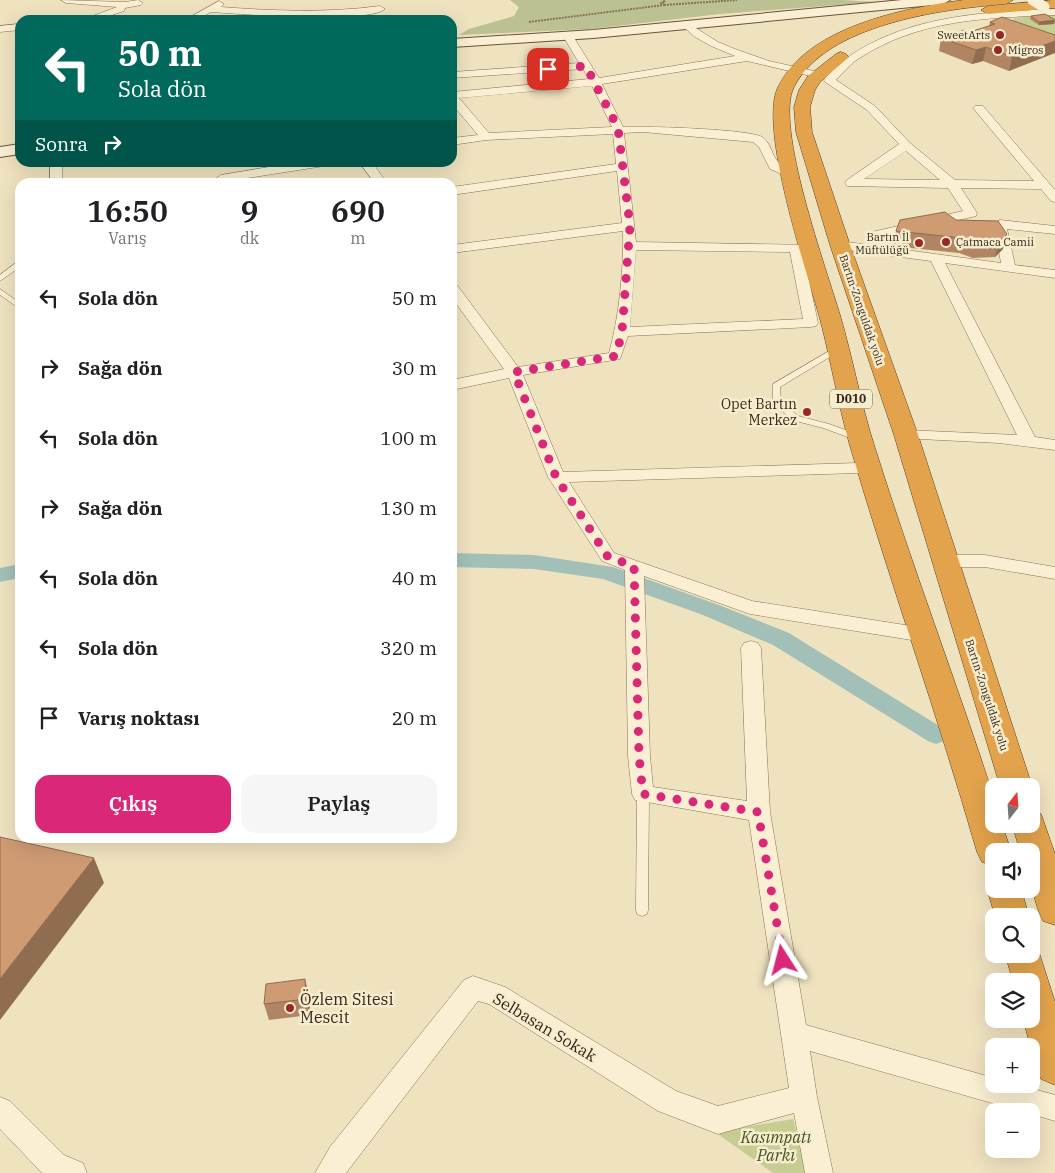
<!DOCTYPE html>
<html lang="tr">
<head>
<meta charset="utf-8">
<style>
	:root { --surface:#fff; --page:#f6f6f6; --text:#202124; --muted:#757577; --accent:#db2777 }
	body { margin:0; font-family:"IBM Plex Serif",serif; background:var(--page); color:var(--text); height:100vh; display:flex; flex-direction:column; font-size:19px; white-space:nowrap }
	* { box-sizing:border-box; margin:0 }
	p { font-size:16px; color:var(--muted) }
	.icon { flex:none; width:28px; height:28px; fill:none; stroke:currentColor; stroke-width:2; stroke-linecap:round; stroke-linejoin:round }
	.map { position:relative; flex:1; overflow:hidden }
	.sheet { position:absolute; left:15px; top:178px; width:442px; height:665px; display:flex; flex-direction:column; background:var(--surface); border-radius:15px; box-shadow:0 5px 20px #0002 }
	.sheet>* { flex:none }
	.hud { position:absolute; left:15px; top:15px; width:442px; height:152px; border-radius:15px; box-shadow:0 5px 20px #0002; background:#00695c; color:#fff; overflow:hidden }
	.needle { width:32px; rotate:17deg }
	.tools { position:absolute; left:985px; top:778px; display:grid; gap:10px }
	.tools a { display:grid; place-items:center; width:55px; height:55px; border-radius:10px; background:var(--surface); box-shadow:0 5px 20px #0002; font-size:25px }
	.pin { position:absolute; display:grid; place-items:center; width:42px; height:42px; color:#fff; margin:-21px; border-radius:10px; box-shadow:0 2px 8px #0006 }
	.me { position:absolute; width:55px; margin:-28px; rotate:351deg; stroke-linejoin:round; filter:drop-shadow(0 0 4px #0008) }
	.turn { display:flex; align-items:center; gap:18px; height:105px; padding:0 20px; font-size:22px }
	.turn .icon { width:65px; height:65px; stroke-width:2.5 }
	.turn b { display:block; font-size:35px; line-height:42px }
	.then { display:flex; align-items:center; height:48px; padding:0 20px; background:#0003; gap:10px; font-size:19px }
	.eta { display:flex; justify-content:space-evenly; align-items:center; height:85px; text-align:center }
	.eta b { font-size:30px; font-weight:600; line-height:35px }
	.primary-button { display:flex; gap:10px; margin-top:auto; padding:10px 20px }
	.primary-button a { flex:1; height:58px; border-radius:15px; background:var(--accent); color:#fff; font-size:20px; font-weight:600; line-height:58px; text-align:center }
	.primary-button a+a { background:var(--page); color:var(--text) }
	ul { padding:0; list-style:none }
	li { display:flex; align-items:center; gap:15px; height:70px; padding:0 20px }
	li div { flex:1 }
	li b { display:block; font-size:19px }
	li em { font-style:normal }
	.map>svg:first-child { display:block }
</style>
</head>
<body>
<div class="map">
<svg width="1055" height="1173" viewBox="0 0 1055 1173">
	<rect width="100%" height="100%" fill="#efe2bf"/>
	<g fill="#c5cd93">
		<polygon points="1055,14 1055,37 1013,21 1014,18"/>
		<polygon points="793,1119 807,1173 773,1173 715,1132"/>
	</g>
	<polygon fill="#bbc192" points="510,0 841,0 876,2 720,14 590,29 459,35 469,29 514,16 519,7"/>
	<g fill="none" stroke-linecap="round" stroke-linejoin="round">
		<g fill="#a2c0b8" fill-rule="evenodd">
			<polygon points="452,553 534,555 613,567 719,605 789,633 944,729 948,735 944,741 936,744 928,741 773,645 703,615 603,579 534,569 452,567"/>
			<polygon points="20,564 20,578 0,582 0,568"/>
		</g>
		<defs>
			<g id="lane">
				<polygon points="17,262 20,262 20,267 0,281 0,275"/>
				<polygon points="0,289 20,303 20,309 0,295"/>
				<polygon points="836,347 842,347 843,349 780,387 781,401 798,416 829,424 862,436 863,438 862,440 856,440 823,428 792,420 773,402 773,384"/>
				<polygon points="643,789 647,791 649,794 648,910 647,914 642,916 637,914 636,910 637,794 639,791"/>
			</g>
			<g id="street">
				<polygon points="61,0 125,2 138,0 143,3 141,5 125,8 124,11 97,20 82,20 117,7 66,3"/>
				<path d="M219 1 224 4 221 7C274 11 327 13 380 6L385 9C368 24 239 14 211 12L197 20H185Z"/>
				<path d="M1055 9V15C986 18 919 19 858 59 850 64 843 73 836 80L875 106 910 143 955 180 1034 181 973 108 975 106H983L1055 190V202L1051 201 1041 189 961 188 977 213 976 216 877 239 872 238 870 235 872 232 963 211 948 188 847 186 845 183 847 180 899 144 867 110 825 82 824 80 825 78C833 70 842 61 851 55 912 15 985 12 1055 9ZM906 151 940 180 864 179Z"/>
				<path d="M685 21 718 42 735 49 769 61 823 73 824 75 819 78 747 61 602 84 623 127C644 126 749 129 762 137 772 144 771 155 779 163 783 168 791 168 795 173L789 177 770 169 759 147 753 142 643 132 624 133 636 242 815 245 817 248 815 251 803 252 818 323 816 326 811 327 628 336 620 359 523 375 563 472 858 463 864 464 866 468 864 472 858 473 569 482 614 553 752 601 924 628 931 630 934 635 931 640 924 642 750 614 644 576 650 756 653 787 747 801 741 648 744 643 751 641 758 643 761 648 770 812 806 1025 994 1078V1084H1016L1055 1095V1121L1031 1114V1111H1020L810 1051 817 1097 833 1173H805L794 1113 718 1134 658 1111 489 1004 478 1001 346 1173H315L330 1147 464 980 473 976 505 987 676 1091 718 1106 789 1088 749 820 635 800 632 794 628 756 625 570 602 561 548 477 509 378 452 390V380L504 369 452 298V284L457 285 518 367 609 353C619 318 624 267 623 231L452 253V245L622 223 617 171 452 195V187L616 164 613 134 486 140 452 145V138L478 135 452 104V92L589 79 583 69 452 78V72L579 63 563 36 568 33 573 36 599 78 735 56 711 46 695 37 680 24ZM592 86 612 127 489 133 459 98ZM636 250 790 252 803 319 630 327Z"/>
				<polygon points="20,24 20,30 0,32 0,26"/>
				<rect x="50" y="162" width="12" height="20"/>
				<polygon points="299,162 330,162 324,166 222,182 217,182 215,179 221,175"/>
				<polygon points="359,162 372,162 386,182 374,182"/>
				<polygon points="1000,220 1055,226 1055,234 1007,229 1015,265 1055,270 1055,278 945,263 1035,437 1055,440 1055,450 999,443 900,438 898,435 900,432 906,430 1017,435 931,261 840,249 833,245 840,241 1001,263 994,224"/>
				<polygon points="946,555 985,555 1055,567 1055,579 985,567 946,567 940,565 937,561 940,557"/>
				<polygon points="0,1097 10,1101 64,1155 83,1163 87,1173 42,1173 0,1129"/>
			</g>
			<g id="secondary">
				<polygon points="902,0 950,0 943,4 593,38 452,47 452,39 593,30"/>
				<polygon points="20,144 20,154 0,157 0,147"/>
			</g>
			<g id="highway">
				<path d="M964 0H1013L1006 4C943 9 826 24 794 87 774 125 827 271 840 315 853 359 861 405 875 448 912 566 956 681 994 798V824H1002L1011 851H994V866L982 862 977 852C938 716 890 582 850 446 838 404 831 361 820 319 807 272 758 128 778 87 807 27 904 8 964 0Z"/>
				<polygon points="1055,0 1055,8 988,14 981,10 988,6"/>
				<polygon points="841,52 846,54 849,57 820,82 815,90 810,107 812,132 850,245 918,435 1032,786 1031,788 1000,786 894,435 830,245 796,132 794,107 799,90 808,76 836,54"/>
				<path d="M1031 811 1041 814 1055 854V925L1043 921C1031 896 1031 878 1031 851H1020L1012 824H1031Z"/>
				<polygon points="994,878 994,889 1021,889 1029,916 995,916 987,889"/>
				<polygon points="1031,941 1036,943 1055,1002 1055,1085 1041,1079 1036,1066 1023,1019 1031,1019 1031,981 1013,981 1005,954 1031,954"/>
			</g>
		</defs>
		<use href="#lane" stroke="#887257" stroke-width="1"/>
		<use href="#street" stroke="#887257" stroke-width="1"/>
		<use href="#secondary" stroke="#69533a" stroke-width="2"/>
		<use href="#highway" stroke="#55402b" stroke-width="1"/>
		<g stroke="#887257" stroke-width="2" stroke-dasharray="2 1" stroke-linecap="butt">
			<polyline points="664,5 737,0"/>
			<polyline points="529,22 664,5 661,3 665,2 663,0"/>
		</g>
		<use href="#lane" fill="#faefd2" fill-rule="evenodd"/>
		<use href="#street" fill="#faefd2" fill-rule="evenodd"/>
		<use href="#secondary" fill="#faefd2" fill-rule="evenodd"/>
		<use href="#highway" fill="#e2a34c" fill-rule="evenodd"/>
		<defs>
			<polyline id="street-bridge" points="1033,0 1044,7"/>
		</defs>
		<use href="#street-bridge" stroke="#887257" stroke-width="11" stroke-linecap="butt"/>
		<use href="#street-bridge" stroke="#faefd2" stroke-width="11"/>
	</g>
	<g fill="#b18563">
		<polygon points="1031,16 1055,20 1054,24 1039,25 1030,19"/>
		<polygon points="990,22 1055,35 1009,71 983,61 972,64 939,51 941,38 970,32 989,26"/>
		<polygon points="956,220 998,221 1003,249 995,257 973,258 959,253 892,246 896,231"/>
		<polygon points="309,996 310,1015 269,1020 264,1004"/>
	</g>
	<g fill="#906c50">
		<polygon points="1055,20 1054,24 1039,25 1039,22"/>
		<polygon points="1055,41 1055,53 1009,71 1012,57"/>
		<polygon points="986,47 983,61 972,64 976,50"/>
		<polygon points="1007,234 1003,249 995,257 999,242"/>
		<polygon points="94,858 104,883 0,1020 0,979"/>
		<polygon points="305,979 309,996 310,1015 306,999"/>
	</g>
	<g fill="#ce9b73" stroke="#906c50">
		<polygon points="1045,14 1055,20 1039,22 1031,16"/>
		<polygon points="1002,17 1055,35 1055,41 1012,57 986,47 976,50 941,38 964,30 970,32 995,24 990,22"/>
		<polygon points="945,212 956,220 998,221 1007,234 999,242 977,242 962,238 896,231 900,220"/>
		<polygon points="0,837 94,858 0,979"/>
		<polygon points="305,979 306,999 264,1004 266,984"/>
	</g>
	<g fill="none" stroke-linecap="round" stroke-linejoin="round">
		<polyline stroke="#db2777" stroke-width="9" stroke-dasharray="0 16.2" points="548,69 586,66 618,128 630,226 622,332 616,356 514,372 556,477 608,557 634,566 639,756 643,794 758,812 783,960"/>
	</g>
	<g fill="#982725" stroke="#f6ecce" stroke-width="2">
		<circle cx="1000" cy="35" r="5"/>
		<circle cx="998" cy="50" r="5"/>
		<circle cx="946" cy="242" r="5"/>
		<circle cx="919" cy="243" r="5"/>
		<circle cx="807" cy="412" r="5"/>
		<circle cx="290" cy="1008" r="5"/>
	</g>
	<g text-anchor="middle" stroke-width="5" stroke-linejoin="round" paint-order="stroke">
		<g font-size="11" fill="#37291c" stroke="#f6ecce" text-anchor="end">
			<text x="990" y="39">SweetArts</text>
			<text x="1008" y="54" text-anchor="start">Migros</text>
			<text x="909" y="241">Bartın İl<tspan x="909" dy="13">Müftülüğü</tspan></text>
			<text x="956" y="246" text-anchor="start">Çatmaca Camii</text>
		</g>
		<g font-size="11" fill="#37291c" stroke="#f6ecce">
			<text transform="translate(862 310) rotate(71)" y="4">Bartın-Zonguldak yolu</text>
			<text transform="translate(987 695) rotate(72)" y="4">Bartın-Zonguldak yolu</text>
		</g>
		<rect fill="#f6ecce" stroke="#706451" stroke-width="1" x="830" y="389.5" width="42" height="19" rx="4"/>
		<g font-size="12" font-weight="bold" fill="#37291c">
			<text x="851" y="403">D010</text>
		</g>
		<g font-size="14" fill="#37291c" stroke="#f6ecce" text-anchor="end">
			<text x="797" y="409">Opet Bartın<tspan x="797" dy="16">Merkez</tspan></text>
		</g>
		<g font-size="16" fill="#37291c" stroke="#f6ecce" text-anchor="start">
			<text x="300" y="1005">Özlem Sitesi<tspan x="300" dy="18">Mescit</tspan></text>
		</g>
		<g font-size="16" fill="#37291c" stroke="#f6ecce">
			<text transform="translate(545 1027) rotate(31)" y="6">Selbasan Sokak</text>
		</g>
		<g font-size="16" font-style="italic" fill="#465422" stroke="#f6ecce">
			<text x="776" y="1143">Kasımpatı<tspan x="776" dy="18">Parkı</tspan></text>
		</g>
	</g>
</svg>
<div class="tools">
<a><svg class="needle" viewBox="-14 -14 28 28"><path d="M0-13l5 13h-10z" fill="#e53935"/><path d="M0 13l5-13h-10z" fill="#757577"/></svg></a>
<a><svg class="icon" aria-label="sound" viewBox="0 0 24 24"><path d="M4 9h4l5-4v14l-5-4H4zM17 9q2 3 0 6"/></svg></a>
<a><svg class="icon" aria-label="search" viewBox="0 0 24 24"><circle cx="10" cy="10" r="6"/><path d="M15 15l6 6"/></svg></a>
<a><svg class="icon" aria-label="layers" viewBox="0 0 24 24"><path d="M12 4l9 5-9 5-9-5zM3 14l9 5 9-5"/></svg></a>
<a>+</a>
<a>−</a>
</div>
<div class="pin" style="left:548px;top:69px;background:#d93025"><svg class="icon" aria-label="arrive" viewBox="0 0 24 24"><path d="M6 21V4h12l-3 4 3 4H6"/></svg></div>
<svg class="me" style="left:783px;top:960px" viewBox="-20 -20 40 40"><path d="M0-17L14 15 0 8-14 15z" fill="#db2777" stroke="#fff" stroke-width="4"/></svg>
<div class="hud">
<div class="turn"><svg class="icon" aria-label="left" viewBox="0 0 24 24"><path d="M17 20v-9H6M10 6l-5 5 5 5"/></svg><div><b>50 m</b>Sola dön</div></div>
<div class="then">Sonra<svg class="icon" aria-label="right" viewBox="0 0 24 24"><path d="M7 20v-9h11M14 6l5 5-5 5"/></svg></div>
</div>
<section class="sheet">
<div class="eta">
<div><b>16:50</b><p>Varış</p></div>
<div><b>9</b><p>dk</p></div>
<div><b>690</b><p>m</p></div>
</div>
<ul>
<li><svg class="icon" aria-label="left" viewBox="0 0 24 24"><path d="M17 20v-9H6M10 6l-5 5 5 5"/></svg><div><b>Sola dön</b></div><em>50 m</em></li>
<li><svg class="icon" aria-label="right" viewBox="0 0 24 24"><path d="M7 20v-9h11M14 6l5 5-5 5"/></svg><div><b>Sağa dön</b></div><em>30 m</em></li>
<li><svg class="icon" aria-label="left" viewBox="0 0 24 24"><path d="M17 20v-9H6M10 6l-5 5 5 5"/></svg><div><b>Sola dön</b></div><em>100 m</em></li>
<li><svg class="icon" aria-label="right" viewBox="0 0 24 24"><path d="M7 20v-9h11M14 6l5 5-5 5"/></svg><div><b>Sağa dön</b></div><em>130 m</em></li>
<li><svg class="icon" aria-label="left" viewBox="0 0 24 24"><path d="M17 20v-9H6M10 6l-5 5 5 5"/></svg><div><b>Sola dön</b></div><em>40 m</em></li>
<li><svg class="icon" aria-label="left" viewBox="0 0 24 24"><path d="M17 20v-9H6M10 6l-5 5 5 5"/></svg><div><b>Sola dön</b></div><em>320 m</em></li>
<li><svg class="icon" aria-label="arrive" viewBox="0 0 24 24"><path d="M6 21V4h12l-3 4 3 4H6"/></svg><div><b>Varış noktası</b></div><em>20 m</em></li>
</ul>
<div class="primary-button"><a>Çıkış</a><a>Paylaş</a></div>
</section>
</div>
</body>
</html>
